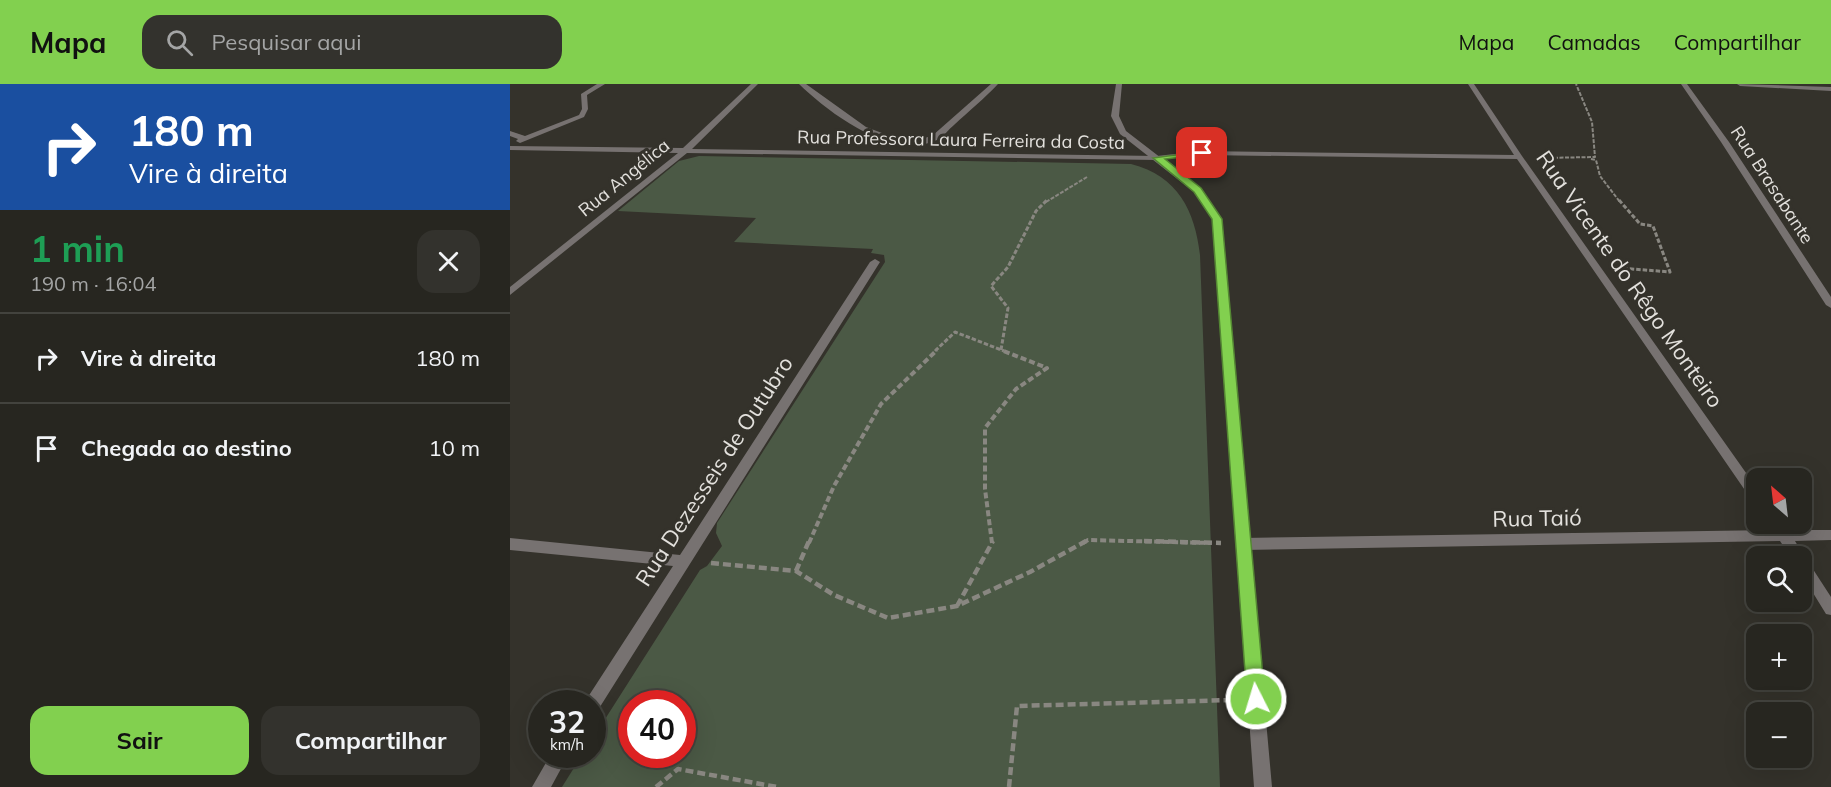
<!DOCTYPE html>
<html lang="pt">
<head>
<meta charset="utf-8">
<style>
	:root { --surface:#272620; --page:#33322d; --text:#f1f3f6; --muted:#a4a5a5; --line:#43433e; --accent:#82d04f }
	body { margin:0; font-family:Mulish,sans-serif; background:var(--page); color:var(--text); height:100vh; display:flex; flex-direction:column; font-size:22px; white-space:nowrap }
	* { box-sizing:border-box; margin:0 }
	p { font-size:20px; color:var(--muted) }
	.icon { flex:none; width:33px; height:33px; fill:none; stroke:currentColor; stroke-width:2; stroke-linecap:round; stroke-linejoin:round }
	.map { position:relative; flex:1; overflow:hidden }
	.sheet { display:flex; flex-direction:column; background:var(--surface); width:510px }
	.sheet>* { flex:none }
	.top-card { background:#1a4fa0; color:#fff; overflow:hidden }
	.needle { width:39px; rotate:332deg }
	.fabs { position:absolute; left:1236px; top:384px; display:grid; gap:12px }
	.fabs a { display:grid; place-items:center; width:66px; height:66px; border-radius:12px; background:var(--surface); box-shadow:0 6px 24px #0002,0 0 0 2px var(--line); font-size:30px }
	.speed { position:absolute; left:18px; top:606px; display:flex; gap:12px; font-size:30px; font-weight:700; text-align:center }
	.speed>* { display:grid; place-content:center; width:78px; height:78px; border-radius:50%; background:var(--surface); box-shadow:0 6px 24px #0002,0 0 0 2px var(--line); line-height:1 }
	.speed small { font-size:15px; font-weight:400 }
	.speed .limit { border:9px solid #d22; background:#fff; color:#111 }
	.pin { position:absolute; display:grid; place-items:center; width:51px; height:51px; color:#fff; margin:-26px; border-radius:12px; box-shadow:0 3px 9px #0006 }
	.me { position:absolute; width:66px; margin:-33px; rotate:355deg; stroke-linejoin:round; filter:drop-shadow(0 0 4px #0008) }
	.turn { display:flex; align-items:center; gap:21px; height:126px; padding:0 30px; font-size:27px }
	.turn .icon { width:78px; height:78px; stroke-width:2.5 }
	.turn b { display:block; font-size:42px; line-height:51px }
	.round { display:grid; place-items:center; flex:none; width:63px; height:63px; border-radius:18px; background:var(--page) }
	.summary { display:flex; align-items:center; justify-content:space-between; height:102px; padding:0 30px }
	h1 { font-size:36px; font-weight:700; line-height:45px; color:#1e9e55 }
	.cta { display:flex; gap:12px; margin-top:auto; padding:12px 30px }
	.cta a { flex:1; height:69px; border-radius:18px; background:var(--accent); color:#111; font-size:24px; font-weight:700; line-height:69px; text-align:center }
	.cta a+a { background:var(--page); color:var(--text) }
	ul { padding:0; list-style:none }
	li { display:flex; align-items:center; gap:18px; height:90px; padding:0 30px; border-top:2px solid var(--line) }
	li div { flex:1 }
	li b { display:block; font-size:22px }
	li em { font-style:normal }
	header { display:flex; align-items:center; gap:36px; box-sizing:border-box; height:84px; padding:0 30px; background:var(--accent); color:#111 }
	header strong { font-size:28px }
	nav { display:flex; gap:33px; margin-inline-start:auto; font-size:21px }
	.search { width:420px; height:54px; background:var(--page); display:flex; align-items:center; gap:15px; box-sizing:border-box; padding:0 21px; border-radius:18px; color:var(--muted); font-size:22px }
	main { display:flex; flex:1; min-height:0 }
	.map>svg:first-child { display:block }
</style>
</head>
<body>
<header>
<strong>Mapa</strong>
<div class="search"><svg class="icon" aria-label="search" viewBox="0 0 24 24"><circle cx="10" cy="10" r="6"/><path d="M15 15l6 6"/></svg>Pesquisar aqui</div>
<nav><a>Mapa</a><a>Camadas</a><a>Compartilhar</a></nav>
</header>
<main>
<section class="sheet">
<div class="top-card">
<div class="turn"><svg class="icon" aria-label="right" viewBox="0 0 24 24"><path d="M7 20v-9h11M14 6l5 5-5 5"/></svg><div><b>180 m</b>Vire à direita</div></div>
</div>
<div class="summary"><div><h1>1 min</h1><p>190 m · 16:04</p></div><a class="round"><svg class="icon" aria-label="close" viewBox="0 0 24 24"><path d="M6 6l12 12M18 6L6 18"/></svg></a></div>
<ul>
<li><svg class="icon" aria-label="right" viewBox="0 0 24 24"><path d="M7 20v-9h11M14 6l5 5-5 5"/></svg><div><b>Vire à direita</b></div><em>180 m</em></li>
<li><svg class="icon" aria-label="arrive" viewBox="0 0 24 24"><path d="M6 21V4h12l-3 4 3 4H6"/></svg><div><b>Chegada ao destino</b></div><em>10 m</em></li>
</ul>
<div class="cta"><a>Sair</a><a>Compartilhar</a></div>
</section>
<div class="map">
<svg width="1321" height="703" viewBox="0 0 1321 703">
	<rect width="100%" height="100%" fill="#34322b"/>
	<path fill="#4b5945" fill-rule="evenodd" d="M189 72 621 80C668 92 685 127 690 171L710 703H52L72 671 82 670 83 654 190 486 197 482 212 462 206 449 207 439 375 178 374 171 361 169 363 165 224 158 246 134 108 127 169 77ZM122 620H172V670H122Z"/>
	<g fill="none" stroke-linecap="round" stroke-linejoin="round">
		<g stroke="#898781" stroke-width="2" stroke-dasharray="4 1.5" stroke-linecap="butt">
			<polyline points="1033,74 1085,73 1082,38 1066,0"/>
			<polyline points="1081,75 1086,76 1090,92 1110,118"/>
			<polyline points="536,118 577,93"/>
		</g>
		<g stroke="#898781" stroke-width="3" stroke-dasharray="4.5 2" stroke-linecap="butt">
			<polyline points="1109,116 1130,140 1143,142 1160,188 1110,184"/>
			<polyline points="491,266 498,224 481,202 498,183 526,127 537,116"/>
			<polyline points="425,267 445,248 494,267"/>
		</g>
		<g stroke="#898781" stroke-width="4" stroke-dasharray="6 3" stroke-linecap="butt">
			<polyline points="299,459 324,402 371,320 427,266"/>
			<polyline points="482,459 475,405 475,344 506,305 537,284 491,266"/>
			<polyline points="573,459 578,456 701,459"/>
		</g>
		<g stroke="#898781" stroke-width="4.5" stroke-dasharray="8 4" stroke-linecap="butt">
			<polyline points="634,457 711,459"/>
			<polyline points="201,479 286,487 324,511 378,534 447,522 520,488 576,457"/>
			<polyline points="286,487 299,457"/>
			<polyline points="447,522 483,457"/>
			<polyline points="146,703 168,685 267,703"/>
			<polyline points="499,703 507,622 722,616"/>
		</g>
		<path fill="#777271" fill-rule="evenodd" d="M289 0H296L356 43 388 55 406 56 422 52 481 0H488C475 14 459 27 444 41 439 45 433 53 427 56 382 77 319 29 289 0Z"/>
		<g fill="#777271" fill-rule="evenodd">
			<polygon points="87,0 95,0 77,11 78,25 74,33 10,59 6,57 8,55 0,52 0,47 15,52 69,31 72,25 71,10"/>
			<polygon points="241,0 248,0 182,65 647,72 691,67 1004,71 958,0 964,0 1012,72 1246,403 1246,417 1241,415 1007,75 691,71 647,76 177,69 0,211 0,203 168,69 0,66 0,62 173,64"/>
			<polygon points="1171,0 1177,0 1219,58 1321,213 1321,224 1316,221 1211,58"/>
			<polygon points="1227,0 1321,3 1321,7 1230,2"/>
			<polygon points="365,175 370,178 88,626 82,629 82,620 75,620 76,616 163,482 0,466 0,454 170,471 360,178"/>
			<polygon points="1260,440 1273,440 1277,446 1321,446 1321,456 1285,457 1294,472 1293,474 1297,476 1321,513 1321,531 1316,530 1292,491 1292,472 1280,472 1270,457 733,466 728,464 726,460 728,456 733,454 1263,446"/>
			<polygon points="41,670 59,670 41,703 22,703"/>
		</g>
		<polygon fill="#777271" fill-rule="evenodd" points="606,0 612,0 609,32 616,47 690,104 711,135 762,703 744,703 703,135 684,108 610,50 601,32"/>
	</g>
	<polygon fill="#82d04f" stroke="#548733" stroke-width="1.5" points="695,67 692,71 655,75 691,104 712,135 755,615 752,621 746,623 739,621 737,615 702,135 684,108 643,74"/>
	<g text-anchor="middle" stroke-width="6" stroke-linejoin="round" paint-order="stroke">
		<g font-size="18" fill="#e3e1dd" stroke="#34322b">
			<text transform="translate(451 56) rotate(1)" y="6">Rua Professora Laura Ferreira da Costa</text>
			<text transform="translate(114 94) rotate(-39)" y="6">Rua Angélica</text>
			<text transform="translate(1262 101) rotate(57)" y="6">Rua Brasabante</text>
		</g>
		<g font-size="22" fill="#e3e1dd" stroke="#34322b">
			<text transform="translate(1120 195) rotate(55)" y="8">Rua Vicente do Rêgo Monteiro</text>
			<text transform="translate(204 387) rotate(-57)" y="8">Rua Dezesseis de Outubro</text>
			<text transform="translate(1027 434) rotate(-1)" y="8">Rua Taió</text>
		</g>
	</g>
</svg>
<div class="fabs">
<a><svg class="needle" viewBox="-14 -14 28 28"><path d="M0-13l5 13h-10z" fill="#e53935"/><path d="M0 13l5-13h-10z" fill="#a4a5a5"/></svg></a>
<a><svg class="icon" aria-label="search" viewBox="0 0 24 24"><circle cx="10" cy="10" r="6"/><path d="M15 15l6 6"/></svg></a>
<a>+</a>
<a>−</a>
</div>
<div class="speed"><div>32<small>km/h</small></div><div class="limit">40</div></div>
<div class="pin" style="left:692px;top:69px;background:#d93025"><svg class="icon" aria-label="arrive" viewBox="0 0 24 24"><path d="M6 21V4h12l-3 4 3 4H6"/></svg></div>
<svg class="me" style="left:746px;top:615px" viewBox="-20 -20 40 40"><circle r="17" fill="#82d04f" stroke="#fff" stroke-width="3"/><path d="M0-11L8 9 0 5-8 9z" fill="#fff"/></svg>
</div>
</main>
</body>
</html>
